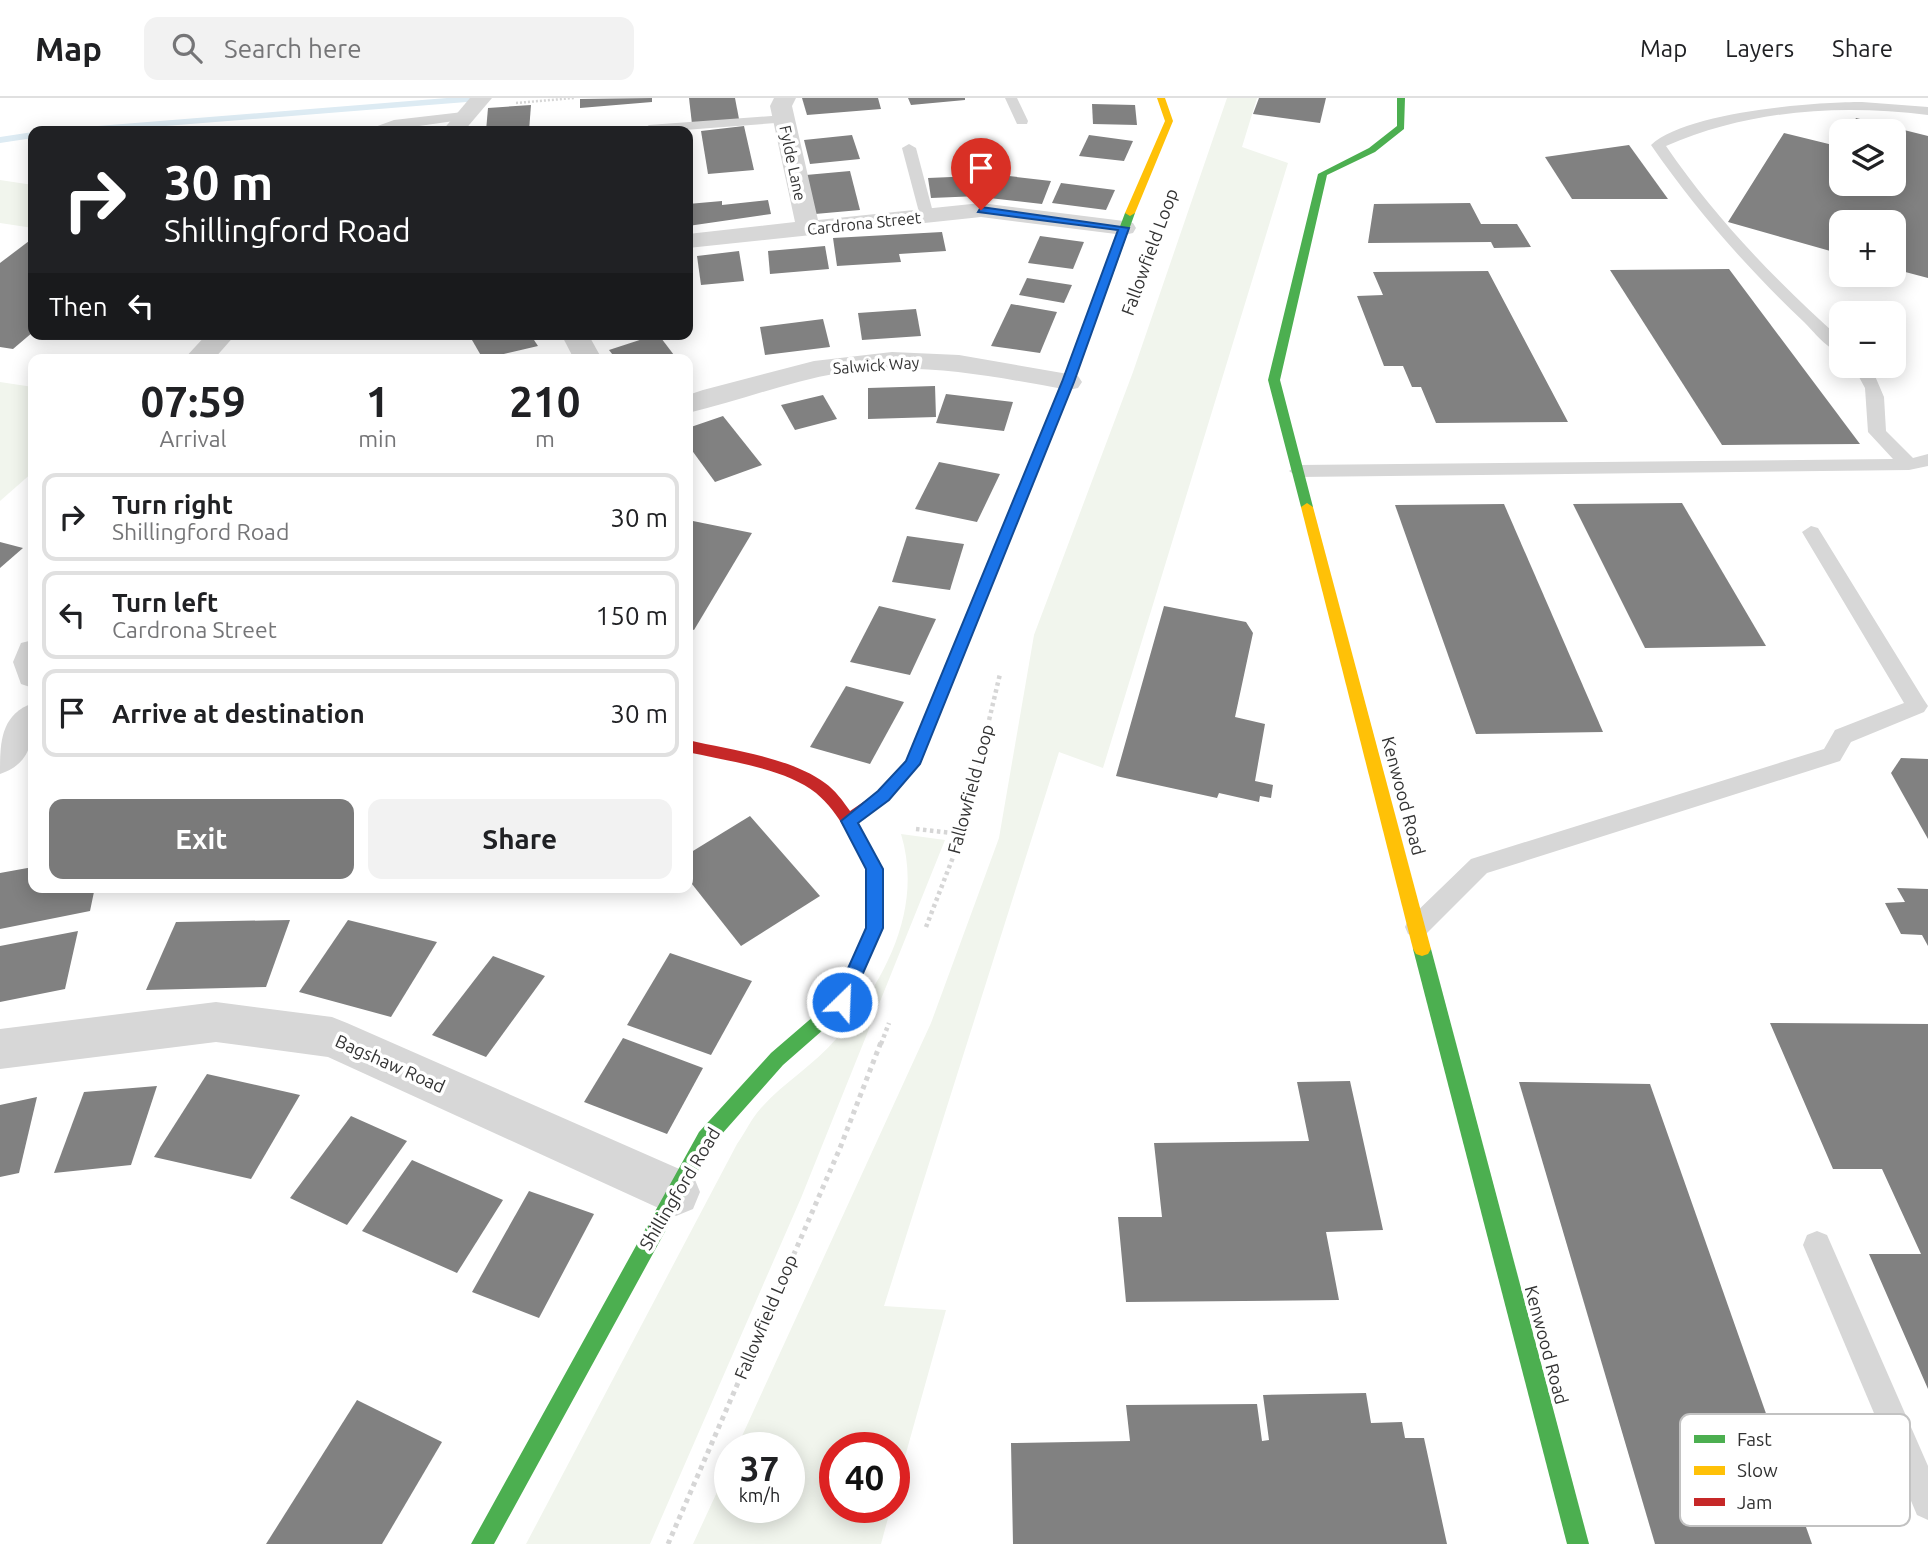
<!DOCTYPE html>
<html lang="en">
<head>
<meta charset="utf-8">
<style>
	:root { --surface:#fff; --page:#f2f2f2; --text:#202124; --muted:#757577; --line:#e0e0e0; --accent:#7a7a7a }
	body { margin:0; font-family:Ubuntu,sans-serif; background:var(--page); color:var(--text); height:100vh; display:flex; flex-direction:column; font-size:26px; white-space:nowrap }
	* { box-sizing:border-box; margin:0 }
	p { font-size:23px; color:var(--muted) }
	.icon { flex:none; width:38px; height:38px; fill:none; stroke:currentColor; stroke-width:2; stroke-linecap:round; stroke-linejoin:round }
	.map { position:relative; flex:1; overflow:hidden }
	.panel { position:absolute; left:28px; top:256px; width:665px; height:539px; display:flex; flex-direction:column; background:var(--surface); border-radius:14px; box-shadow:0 4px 18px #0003 }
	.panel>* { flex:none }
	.hud { position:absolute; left:28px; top:28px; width:665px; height:214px; border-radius:14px; box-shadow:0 4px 18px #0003; background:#202124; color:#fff; overflow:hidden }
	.fabs { position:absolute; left:1829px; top:21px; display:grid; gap:14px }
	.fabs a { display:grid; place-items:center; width:77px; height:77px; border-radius:14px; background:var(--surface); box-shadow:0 4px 18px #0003; font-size:35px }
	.speed { position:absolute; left:714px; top:1334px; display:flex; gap:14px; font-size:35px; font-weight:700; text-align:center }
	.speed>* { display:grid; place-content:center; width:91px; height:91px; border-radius:50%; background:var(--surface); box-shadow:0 4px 18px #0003; line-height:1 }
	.speed small { font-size:18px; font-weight:400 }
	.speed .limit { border:10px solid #d22; background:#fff; color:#111 }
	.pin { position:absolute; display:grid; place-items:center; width:60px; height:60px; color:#fff; margin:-72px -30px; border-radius:50% 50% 50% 0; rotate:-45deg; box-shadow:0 0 7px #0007 }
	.pin .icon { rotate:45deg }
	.me { position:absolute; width:77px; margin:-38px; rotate:24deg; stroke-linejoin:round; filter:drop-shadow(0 0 5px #0008) }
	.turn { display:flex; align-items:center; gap:24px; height:147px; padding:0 21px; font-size:32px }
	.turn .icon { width:91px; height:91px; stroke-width:2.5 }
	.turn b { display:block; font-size:49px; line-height:60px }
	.then { display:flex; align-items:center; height:66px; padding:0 21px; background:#0003; gap:14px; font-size:26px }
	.eta { display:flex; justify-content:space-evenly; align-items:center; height:119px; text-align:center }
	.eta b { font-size:42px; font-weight:700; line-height:49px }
	.primary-button { display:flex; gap:14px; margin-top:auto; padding:14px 21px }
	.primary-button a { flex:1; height:80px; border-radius:14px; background:var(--accent); color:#fff; font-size:28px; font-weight:700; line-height:80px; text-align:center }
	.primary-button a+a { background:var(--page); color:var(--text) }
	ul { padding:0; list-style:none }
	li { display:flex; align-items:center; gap:21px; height:88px; margin:0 14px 10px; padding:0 7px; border:4px solid var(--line); border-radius:14px }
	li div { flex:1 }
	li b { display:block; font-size:26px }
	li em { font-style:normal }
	header { display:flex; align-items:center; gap:42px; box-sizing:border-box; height:98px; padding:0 35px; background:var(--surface); border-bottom:2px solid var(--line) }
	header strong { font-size:33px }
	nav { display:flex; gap:38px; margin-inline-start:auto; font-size:24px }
	.search { width:490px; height:63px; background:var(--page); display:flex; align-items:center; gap:18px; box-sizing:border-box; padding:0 24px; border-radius:14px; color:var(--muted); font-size:26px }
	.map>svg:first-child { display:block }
</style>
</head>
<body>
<header>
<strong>Map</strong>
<div class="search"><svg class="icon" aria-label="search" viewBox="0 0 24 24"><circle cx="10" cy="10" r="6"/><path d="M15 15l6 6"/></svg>Search here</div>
<nav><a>Map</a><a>Layers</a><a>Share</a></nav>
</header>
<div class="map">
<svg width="1928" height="1446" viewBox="0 0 1928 1446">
	<rect width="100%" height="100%" fill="#fff"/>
	<g fill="#f1f5ed">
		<polygon points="1227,0 1257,0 1242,49 1288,65 1103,670 1059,654 884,1208 946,1212 894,1398 894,1349 835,1349 835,1409 891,1409 881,1446 693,1446 730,1366 730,1409 789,1409 789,1349 737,1349 931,925 999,740 1034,537 1133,274"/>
		<polygon points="0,82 33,87 33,130 0,125"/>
		<polygon points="0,284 33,289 33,374 0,403"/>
		<path d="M901 736 945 742 801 1100 650 1446H526L737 1046C745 1035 751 1021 761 1010 783 985 814 967 836 941 884 884 924 812 901 736Z"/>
	</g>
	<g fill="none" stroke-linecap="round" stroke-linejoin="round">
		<g fill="#ddebf3" fill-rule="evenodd">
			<polygon points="447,0 483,0 479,3 103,33 68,33 73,30"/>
			<polygon points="33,34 33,40 0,45 0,39"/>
		</g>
	</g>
	<g fill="#818181">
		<polygon points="652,0 652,4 580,10 580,1"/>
		<polygon points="689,0 735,0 739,21 692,26"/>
		<polygon points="802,0 878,0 881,11 807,17"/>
		<polygon points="908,0 965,0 965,2 911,7"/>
		<polygon points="1259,0 1326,0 1320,25 1253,16"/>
		<polygon points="1092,6 1135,7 1137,27 1093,26"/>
		<polygon points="531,7 529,33 486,33 488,10"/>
		<polygon points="1856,20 1928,38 1928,180 1894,171 1894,124 1841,124 1841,156 1728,124 1784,35 1841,49 1841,86 1894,86 1894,33 1849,33"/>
		<polygon points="744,28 754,72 708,76 701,33"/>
		<polygon points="852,37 860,61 810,66 804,42"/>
		<polygon points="1089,37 1133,43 1124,63 1079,58"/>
		<polygon points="1629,47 1668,101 1572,101 1545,59"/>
		<polygon points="850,73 860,112 815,116 806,77"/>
		<polygon points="1000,77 1051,83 1042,106 989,100"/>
		<polygon points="975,78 979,98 931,100 928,80"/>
		<polygon points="1061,85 1115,92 1106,112 1052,105"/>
		<polygon points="768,102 771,116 688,128 688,106 722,103 722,107"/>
		<polygon points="1470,105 1481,126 1517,126 1531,149 1494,150 1491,144 1368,145 1374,106"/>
		<polygon points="942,134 946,153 899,156 901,164 837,168 833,140"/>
		<polygon points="1040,138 1084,144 1073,171 1028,165"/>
		<polygon points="33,140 33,234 13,251 0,249 0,165"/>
		<polygon points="825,148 829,171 770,176 768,153"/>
		<polygon points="739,153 744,183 701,187 697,158"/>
		<polygon points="1729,171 1860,346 1722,347 1610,172"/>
		<polygon points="1488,173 1568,324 1436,325 1421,289 1412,289 1403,268 1384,268 1357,198 1383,197 1373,174"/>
		<polygon points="1027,180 1072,187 1064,205 1019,197"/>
		<polygon points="1011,206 1057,214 1040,255 991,248"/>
		<polygon points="916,211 921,238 862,242 858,215"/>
		<polygon points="823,221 830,249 765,257 760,229"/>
		<polygon points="492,236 530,236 538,248 483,261 472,242"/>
		<polygon points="658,236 677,261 616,261 609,252"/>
		<polygon points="935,288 936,319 868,321 868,290"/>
		<polygon points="946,296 1013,304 1004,333 936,325"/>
		<polygon points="823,297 837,321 795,332 781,307"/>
		<polygon points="723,318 762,367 715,384 688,347 688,330"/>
		<polygon points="939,364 1000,376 977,424 915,411"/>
		<polygon points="1682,405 1766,548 1645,550 1573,406"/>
		<polygon points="1504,406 1603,634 1476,636 1395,407"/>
		<polygon points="688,422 752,435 694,532 688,530"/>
		<polygon points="907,438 964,446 950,492 892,484"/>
		<polygon points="0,444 23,450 0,470"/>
		<polygon points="879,508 936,521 910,577 850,564"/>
		<polygon points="1164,508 1246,524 1253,535 1235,619 1265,626 1255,683 1273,687 1271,700 1260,698 1259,704 1219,695 1217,700 1116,678"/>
		<polygon points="846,588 904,604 870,666 810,649"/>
		<polygon points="1901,660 1928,661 1928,741 1891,675"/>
		<polygon points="750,718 820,798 741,848 688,781 688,756"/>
		<polygon points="33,769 33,789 95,789 90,813 0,831 0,775"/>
		<polygon points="1897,790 1928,791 1928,848 1922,837 1901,836 1885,805 1905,804"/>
		<polygon points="290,822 266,889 146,892 176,824"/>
		<polygon points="348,822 437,844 391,919 299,894"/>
		<polygon points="78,833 65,891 0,904 0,848"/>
		<polygon points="670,855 752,883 711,957 627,927"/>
		<polygon points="493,858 545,878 486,959 432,937"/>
		<polygon points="1770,925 1928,926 1928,1291 1869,1156 1921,1156 1882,1071 1833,1071"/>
		<polygon points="623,940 703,970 667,1036 584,1004"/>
		<polygon points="207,976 300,997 251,1081 154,1059"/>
		<polygon points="1350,983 1383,1132 1326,1134 1339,1202 1126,1204 1118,1119 1162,1119 1154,1045 1309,1043 1297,984"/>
		<polygon points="1519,984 1650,986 1812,1446 1655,1446"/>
		<polygon points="157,988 131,1067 54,1075 84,994"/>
		<polygon points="37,999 19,1075 0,1079 0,1007"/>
		<polygon points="351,1018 407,1043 347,1127 290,1100"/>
		<polygon points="412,1062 503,1102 457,1175 362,1133"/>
		<polygon points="529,1093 594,1116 539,1220 472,1194"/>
		<polygon points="1366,1295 1371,1325 1402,1324 1405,1340 1424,1340 1447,1446 1013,1446 1011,1345 1130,1343 1126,1307 1257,1306 1262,1343 1269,1342 1263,1297"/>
		<polygon points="357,1302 442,1344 382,1446 266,1446"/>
	</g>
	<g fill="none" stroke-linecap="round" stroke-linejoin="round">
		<polyline stroke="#d6d6d6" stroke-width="2.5" stroke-dasharray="2 2" stroke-linecap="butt" points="516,5 574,0"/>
		<g stroke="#d6d6d6" stroke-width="4.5" stroke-dasharray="3.5 3.5" stroke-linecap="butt">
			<polyline points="916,731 962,736"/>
			<polyline points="926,829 962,736 1000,576"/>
			<polyline points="881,946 889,925"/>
		</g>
		<polyline stroke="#d6d6d6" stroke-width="5" stroke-dasharray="4.5 4.5" stroke-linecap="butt" points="668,1446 840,1050 881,944"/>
		<g fill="#d7d7d7" fill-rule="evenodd">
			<polygon points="1005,0 1017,0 1028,23 1027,26 1017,26"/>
			<path d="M1862 4 1928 9V17C1838 6 1749 12 1666 48 1716 121 1776 183 1841 241V255C1827 251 1814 234 1804 224 1747 170 1696 112 1651 47 1686 14 1813 4 1862 4Z"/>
			<polygon points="463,14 468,15 468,21 384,33 364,33 394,22"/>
			<polygon points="784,17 790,21 789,24 671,33 643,31 649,27"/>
			<polygon points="909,46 916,50 934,118 932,121 920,118 902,50"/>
			<polygon points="1853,268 1870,268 1872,271 1884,299 1886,333 1913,360 1928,356 1928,368 1909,372 1298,379 1289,373 1298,367 1893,361 1868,334 1865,290"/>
			<polygon points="1811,428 1818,430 1924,602 1928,608 1924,614 1851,644 1840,663 1487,775 1426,836 1417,839 1408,836 1405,829 1408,822 1471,761 1824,651 1835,632 1904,605 1802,434"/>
			<polygon points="1817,1133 1827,1137 1928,1368 1928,1422 1917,1417 1803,1147 1807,1137"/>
		</g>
		<g fill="#d7d7d7" fill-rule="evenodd">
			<polygon points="470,0 492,0 464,33 442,33"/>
			<polygon points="774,0 796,0 792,8 818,122 981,105 1124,123 1133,125 1136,130 1133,135 1124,137 981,119 688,150 688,136 795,124 770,8"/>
			<polygon points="207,236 236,236 214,261 184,261"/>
			<polygon points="561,236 588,236 602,261 574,261"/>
			<path d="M892 254 959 257 1068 276 1078 278 1082 284 1078 290 1068 292C992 278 916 263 839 275 787 284 739 303 688 315V297L703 292 814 263Z"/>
			<polygon points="33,542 33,590 21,586 13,564 21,545"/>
			<path d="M33 605C34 636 34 665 0 676 0 645 0 617 33 605Z"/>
			<polygon points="216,904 332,919 347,925 693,1077 700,1094 693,1111 676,1118 328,959 216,944 0,971 0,931"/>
		</g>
		<g fill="#4caf50" fill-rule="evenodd">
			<polygon points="1397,0 1405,0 1404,31 1375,54 1327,77 1280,282 1313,409 1307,413 1301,409 1268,282 1318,76 1369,50 1397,28"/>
			<polygon points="1130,112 1135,115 1074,284 953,583 946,588 941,587 939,583 1062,284 1125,115"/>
			<polygon points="873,760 879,762 881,767 883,830 848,910 783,967 713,1046 494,1446 471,1446 699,1034 771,955 836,899 867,830 865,767 867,762"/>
			<polygon points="1422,844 1428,846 1431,851 1589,1446 1567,1446 1413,851 1416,846"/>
		</g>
		<g fill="#ffc107" fill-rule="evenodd">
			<polygon points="1157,0 1165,0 1173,23 1135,115 1130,118 1125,115 1165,23"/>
			<polygon points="1307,405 1313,409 1431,851 1428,856 1422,858 1416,856 1413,851 1301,409"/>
		</g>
		<path fill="#c62828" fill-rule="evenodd" d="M946 578 953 583 917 670 888 702 858 725 881 767 879 772 873 774 867 772C853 746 840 715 816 695 785 670 726 663 688 654V642C730 652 790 659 825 685 835 692 843 703 850 713L878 694 906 663 939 583Z"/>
	</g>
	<polygon fill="#1a73e8" stroke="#114b97" stroke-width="2" points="981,109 1129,130 1074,284 920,666 889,702 858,725 883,771 883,830 848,909 842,912 835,909 833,904 866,830 866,771 841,723 878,693 906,663 1062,284 1118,132 978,114"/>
	<g text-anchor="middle" stroke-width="7" stroke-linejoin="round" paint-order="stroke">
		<g font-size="16" fill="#333" stroke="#fff">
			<text transform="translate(793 65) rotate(78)" y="6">Fylde Lane</text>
			<text transform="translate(864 125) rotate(-6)" y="6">Cardrona Street</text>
			<text transform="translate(876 267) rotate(-4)" y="6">Salwick Way</text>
		</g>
		<g font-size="18" fill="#333" stroke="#fff">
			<text transform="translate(1150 154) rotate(-70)" y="6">Fallowfield Loop</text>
			<text transform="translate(971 691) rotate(-75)" y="6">Fallowfield Loop</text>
			<text transform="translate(1403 698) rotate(75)" y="6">Kenwood Road</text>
			<text transform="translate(390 966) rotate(24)" y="6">Bagshaw Road</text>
			<text transform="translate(680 1091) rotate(-59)" y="6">Shillingford Road</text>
			<text transform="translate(766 1219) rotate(-67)" y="6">Fallowfield Loop</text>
			<text transform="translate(1546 1247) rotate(75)" y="6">Kenwood Road</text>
		</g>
	</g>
	<rect x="1680" y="1316" width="230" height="112" rx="10" fill="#fff" stroke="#c2c2c2" stroke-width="2"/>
	<rect x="1694" y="1337" width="31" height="8" fill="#4caf50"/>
	<rect x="1694" y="1368" width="31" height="9" fill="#ffc107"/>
	<rect x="1694" y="1400" width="31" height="8" fill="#c62828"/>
	<g font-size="19" fill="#333">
		<text x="1737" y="1348">Fast</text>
		<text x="1737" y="1379">Slow</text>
		<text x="1737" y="1411">Jam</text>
	</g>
</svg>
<div class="fabs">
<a><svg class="icon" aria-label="layers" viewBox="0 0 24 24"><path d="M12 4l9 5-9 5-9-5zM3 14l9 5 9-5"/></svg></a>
<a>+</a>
<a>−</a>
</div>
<div class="speed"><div>37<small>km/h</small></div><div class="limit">40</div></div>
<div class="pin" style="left:981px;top:112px;background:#d93025"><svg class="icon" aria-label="arrive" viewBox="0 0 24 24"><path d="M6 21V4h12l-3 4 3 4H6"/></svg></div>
<svg class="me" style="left:842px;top:904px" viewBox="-20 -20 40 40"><circle r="17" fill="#1a73e8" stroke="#fff" stroke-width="3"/><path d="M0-11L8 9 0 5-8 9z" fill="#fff"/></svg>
<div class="hud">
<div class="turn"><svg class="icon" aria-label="right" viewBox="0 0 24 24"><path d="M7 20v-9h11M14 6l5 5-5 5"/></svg><div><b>30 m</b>Shillingford Road</div></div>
<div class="then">Then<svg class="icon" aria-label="left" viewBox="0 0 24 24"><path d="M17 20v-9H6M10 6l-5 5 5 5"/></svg></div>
</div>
<section class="panel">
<div class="eta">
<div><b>07:59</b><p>Arrival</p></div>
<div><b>1</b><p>min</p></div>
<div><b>210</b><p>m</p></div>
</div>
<ul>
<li><svg class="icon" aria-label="right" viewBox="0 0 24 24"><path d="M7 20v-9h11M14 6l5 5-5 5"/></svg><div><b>Turn right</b><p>Shillingford Road</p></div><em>30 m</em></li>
<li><svg class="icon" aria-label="left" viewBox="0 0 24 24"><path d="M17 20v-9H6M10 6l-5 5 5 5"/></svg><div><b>Turn left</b><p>Cardrona Street</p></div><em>150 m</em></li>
<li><svg class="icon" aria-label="arrive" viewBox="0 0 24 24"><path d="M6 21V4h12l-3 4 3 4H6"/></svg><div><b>Arrive at destination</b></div><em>30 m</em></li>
</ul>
<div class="primary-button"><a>Exit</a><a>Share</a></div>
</section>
</div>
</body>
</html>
